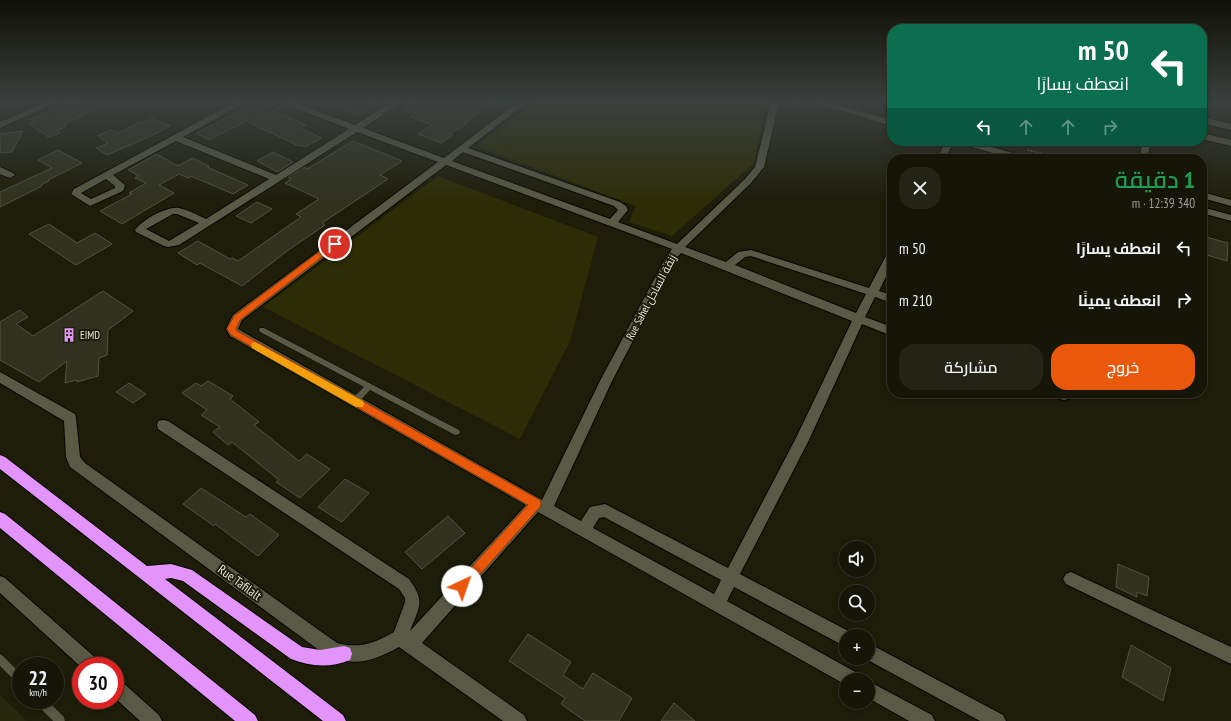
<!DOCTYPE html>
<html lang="ar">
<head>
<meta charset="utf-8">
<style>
	:root { --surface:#161608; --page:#232316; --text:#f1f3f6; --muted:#9e9f9c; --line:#353529; --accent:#ea580c }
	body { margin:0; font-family:"PT Sans Narrow",Cairo,sans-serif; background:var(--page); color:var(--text); direction:rtl; height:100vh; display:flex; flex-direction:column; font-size:15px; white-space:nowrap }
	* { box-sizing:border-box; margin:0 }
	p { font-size:13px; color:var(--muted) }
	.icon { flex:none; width:22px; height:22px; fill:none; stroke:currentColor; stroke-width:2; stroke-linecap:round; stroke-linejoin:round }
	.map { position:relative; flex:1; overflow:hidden; direction:ltr }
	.details { position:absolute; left:887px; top:154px; width:320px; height:244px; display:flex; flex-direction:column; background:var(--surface); border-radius:16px; box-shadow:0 2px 6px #0003,0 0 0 1px var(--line); direction:rtl }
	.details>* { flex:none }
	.top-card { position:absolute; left:887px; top:24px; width:320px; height:122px; border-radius:16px; box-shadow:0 2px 6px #0003,0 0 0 1px var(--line); direction:rtl; background:#0b6e4f; color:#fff; overflow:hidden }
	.fabs { position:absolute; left:839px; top:541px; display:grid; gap:8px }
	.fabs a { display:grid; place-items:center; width:36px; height:36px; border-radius:50%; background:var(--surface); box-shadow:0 2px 6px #0003,0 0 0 1px var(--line); font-size:20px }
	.speed { position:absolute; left:12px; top:657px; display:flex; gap:8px; font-size:20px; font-weight:700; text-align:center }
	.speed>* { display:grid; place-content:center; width:52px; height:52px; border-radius:50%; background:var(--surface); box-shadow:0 2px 6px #0003,0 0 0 1px var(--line); line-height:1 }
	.speed small { font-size:10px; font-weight:400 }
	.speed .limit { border:6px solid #d22; background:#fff; color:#111 }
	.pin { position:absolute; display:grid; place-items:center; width:34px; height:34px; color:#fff; margin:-17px; border:2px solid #fff; border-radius:50%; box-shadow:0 1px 4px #0007 }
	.me { position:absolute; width:44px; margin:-22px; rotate:42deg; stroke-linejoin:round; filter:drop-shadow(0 0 3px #0008) }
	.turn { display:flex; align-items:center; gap:14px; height:84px; padding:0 12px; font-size:18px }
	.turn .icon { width:52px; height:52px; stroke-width:2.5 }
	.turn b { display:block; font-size:28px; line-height:34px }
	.lanes { display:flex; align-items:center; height:38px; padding:0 12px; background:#0003; justify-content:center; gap:20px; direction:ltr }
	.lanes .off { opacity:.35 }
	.round { display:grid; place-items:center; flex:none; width:42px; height:42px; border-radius:16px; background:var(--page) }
	.head { display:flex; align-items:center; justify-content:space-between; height:68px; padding:0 12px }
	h1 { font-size:24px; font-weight:600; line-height:30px; color:#1e9e55 }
	.button { display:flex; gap:8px; margin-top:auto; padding:8px 12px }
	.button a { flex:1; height:46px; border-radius:16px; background:var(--accent); color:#fff; font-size:16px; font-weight:600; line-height:46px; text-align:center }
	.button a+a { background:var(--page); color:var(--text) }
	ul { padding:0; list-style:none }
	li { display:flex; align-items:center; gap:12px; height:52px; padding:0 12px }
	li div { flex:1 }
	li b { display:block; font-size:15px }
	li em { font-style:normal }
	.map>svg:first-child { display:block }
</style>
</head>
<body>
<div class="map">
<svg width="1231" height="721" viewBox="0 0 1231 721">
	<rect width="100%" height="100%" fill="#1d1d0a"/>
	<polygon fill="#26270c" points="0,695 27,721 0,721"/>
	<g fill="#2c2d05">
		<polygon points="536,102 766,102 754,163 672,236 629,222 636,206 476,146"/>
		<polygon points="438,176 598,237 570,341 520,439 263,307"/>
	</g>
	<g fill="#30311e" stroke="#52533e">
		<polygon points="70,102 76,105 82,102 112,102 64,124 67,126 57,130 60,133 50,137 48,137 30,124 35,122 31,120"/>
		<polygon points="326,102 365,102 375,106 358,116"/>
		<polygon points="413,102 494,102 465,123 466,124 449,134 453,135 441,143 418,134 432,125 410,116 412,114 401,110"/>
		<polygon points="249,107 265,115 274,111 306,125 300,128 321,138 305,147 300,145 299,146 246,121 209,140 196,133"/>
		<polygon points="152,119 170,126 147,138 146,138 107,155 96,148 108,143 97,136 111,130 118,133 140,122 143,123"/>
		<polygon points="23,131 12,152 0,153 0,134"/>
		<polygon points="353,141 402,161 380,175 388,179 322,223 325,225 287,251 242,286 200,263 197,265 178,253 198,241 230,259 233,258 238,261 301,217 296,214 319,199 285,183 291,179 288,177 304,167 307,169"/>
		<polygon points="58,150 82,163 48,180 49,181 41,185 42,186 0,207 0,192 52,168 38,160"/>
		<polygon points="273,152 293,162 278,172 257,161"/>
		<polygon points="157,154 178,166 192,158 209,166 207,167 248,185 233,194 191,176 188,178 179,174 159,185 174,193 122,224 100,211 132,194 129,193 146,183 135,178 139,176 128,170"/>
		<polygon points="257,202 272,209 251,223 236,216"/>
		<polygon points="49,224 77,243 95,233 112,244 76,265 29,234"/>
		<polygon points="1206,237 1228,243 1227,261 1204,254"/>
		<polygon points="103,291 133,311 108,330 107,355 99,358 98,376 77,382 77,380 65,383 67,361 39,382 0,360 0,322 20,310 28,317 16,324 33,336"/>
		<polygon points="208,381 233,396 230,399 259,422 254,425 299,461 307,454 330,469 300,498 276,482 279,480 232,442 228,445 213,432 220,427 201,415 207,410 182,393 196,383 201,386"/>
		<polygon points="129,383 146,394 133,403 116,392"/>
		<polygon points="345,479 369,493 342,522 318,507"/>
		<polygon points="201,488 246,517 250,514 279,535 258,556 215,524 214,526 183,504"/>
		<polygon points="448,516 465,533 422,569 405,552"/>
		<polygon points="1118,564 1149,577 1147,596 1137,592 1137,597 1116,587"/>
		<polygon points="528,634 571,662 563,675 583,689 593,673 632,698 619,721 585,721 561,704 565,698 509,661"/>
		<polygon points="1131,645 1171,668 1163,701 1122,677"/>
		<polygon points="674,703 695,721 661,721"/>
	</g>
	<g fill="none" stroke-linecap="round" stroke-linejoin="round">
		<defs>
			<g id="lane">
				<polygon points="260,328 264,328 459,430 460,432 459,434 456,435 453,434 370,390 358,403 352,403 351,401 352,399 364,387 260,332 259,330"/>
				<polygon points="0,654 3,656 21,674 21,686 18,684 0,666"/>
				<polygon points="35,700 47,700 64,717 65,721 53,721 36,704"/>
			</g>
			<g id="street">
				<polygon points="46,102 58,102 0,128 0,122"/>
				<path d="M235 102H246L183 137 276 175 349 129 280 102H293L355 125 392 102H402L363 128 444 158 518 102H528L468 148 620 202 626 206 628 210 618 222 677 244 745 179 755 167 771 102H779L764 167 751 183 685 247 726 262 738 252 751 250 869 288 887 254 892 251V264L879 291 892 295V303L875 297 865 317 892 327V336L862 324 809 440 740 574 852 633 853 636H846V647L734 587 727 601 859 674 861 680H846V685L538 512 422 643 524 715 527 721H503L399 647C374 661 355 667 327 656L70 467 66 457 64 421 0 383V372L75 414 76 418 80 457 85 463 337 643C359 649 375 643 394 632L405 602V598L399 589 158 429 157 425 158 421 163 420 168 421 409 579C426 602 419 607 410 631L526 505 230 336 226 329 233 315 438 162 357 132 179 245 168 247 164 246 136 232 135 230C142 220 167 206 179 208 188 210 198 215 206 219L269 179 176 141 113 175 125 185 123 191 90 206 71 194 74 189ZM463 152 614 206 618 210 610 219 452 161ZM446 165 672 249 665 259 600 381 542 500 238 329 242 320ZM106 179 115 186V188L91 199 81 193ZM173 214H177L199 223 169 241 146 229ZM681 253 852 321 796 438 728 568 605 504 590 507 581 521 554 506 612 381 675 260ZM751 256 866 294 856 313 735 265 745 257ZM604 517 721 580 714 594 593 528 599 518Z"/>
				<polygon points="812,102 826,102 892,120 892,126"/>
				<polygon points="1202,117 1231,124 1231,130 1202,123"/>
				<polygon points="1202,133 1231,140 1231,146 1202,139"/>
				<polygon points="946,141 954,141 945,159 937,159"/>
				<polygon points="957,141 971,141 1027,157 1028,159 1014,159 958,143"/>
				<polygon points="1143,141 1151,141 1147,159 1139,159"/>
				<polygon points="0,167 13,173 15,175 10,178 0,174"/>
				<polygon points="1202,192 1231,200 1231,206 1202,198"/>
				<polygon points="1202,207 1231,215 1231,221 1202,213"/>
				<polygon points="1046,393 1079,393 1077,396 1064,400 1048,396"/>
				<polygon points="1071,572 1231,647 1231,664 1066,584 1063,579 1066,574"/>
				<polygon points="0,576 5,578 98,660 100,666 81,667 0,593"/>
				<polygon points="868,643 1003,715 1006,721 980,721 864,658 868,658"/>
				<polygon points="115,679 121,681 159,715 162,721 140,721 115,698"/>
				<polygon points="868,681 932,715 935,721 909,721 868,698"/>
			</g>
			<g id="highway">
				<path d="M0 455 5 457 147 566 171 564 192 570 302 647 320 650 344 646 350 648 352 654 350 660C330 668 311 667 291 659L183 581 171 578 165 579 343 715 346 721H323L0 469Z"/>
				<polygon points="0,512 5,514 255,715 258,721 235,721 0,528"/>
			</g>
		</defs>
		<use href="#lane" stroke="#070700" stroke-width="1"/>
		<use href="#street" stroke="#070700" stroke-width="2"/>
		<use href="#highway" stroke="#070700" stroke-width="2"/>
		<g stroke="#7a7a6b" stroke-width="1.5" stroke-dasharray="1.5 1.5" stroke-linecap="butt">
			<polyline points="792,102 808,107"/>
			<polyline points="934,141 939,143"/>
			<polyline points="1028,150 1063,159"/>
		</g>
		<use href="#lane" fill="#595a45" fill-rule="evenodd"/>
		<use href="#street" fill="#595a45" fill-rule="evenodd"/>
		<use href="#highway" fill="#e394fa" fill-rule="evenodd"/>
	</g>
	<linearGradient id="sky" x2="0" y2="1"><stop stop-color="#101006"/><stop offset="0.5" stop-color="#3a403e"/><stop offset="1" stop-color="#3a403e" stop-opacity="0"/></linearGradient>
	<rect width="1231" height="203" fill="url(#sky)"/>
	<polygon fill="#ea580c" stroke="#983908" points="332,242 338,242 339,244 240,320 236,329 237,331 540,500 541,504 540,507 466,590 462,592 458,590 456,586 458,582 528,505 231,335 227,329 234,316"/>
	<polygon fill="#f59e0b" points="255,342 363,401 364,404 363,407 356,407 252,348 251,345 252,343"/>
	<defs>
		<symbol id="building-bare" viewBox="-9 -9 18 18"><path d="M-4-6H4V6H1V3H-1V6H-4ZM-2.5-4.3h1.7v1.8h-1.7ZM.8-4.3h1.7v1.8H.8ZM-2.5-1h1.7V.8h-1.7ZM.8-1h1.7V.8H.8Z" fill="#de98f2" stroke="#1d1d0a" stroke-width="2.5" paint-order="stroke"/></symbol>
	</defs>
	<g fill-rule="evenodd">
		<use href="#building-bare" x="59" y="325" width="20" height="20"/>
	</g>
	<g text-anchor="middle" stroke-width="4" stroke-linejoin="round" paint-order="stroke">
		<g font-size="11" fill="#e6e7db" stroke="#1d1d0a">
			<text transform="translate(651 297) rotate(-62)" y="4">Rue Sahel زنقة الساحل</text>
		</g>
		<g font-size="11" fill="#e6e7db" stroke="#1d1d0a" text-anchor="start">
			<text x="80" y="339">EIMD</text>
		</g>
		<g font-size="13" fill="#e6e7db" stroke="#1d1d0a">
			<text transform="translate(240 582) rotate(36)" y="5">Rue Tafilalt</text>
		</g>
	</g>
</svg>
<div class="fabs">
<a><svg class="icon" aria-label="sound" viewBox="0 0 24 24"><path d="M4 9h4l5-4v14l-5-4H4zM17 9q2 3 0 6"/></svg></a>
<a><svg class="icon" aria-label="search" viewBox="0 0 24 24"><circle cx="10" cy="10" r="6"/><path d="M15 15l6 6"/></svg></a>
<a>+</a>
<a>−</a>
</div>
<div class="speed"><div>22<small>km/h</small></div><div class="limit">30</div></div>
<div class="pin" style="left:335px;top:244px;background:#d93025"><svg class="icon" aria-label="arrive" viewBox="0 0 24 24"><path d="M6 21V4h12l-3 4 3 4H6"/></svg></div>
<svg class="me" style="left:462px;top:586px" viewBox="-20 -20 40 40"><circle r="19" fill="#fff"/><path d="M0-13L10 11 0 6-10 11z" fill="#ea580c"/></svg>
<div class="top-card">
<div class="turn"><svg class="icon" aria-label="left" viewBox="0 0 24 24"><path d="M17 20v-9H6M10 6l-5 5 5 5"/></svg><div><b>50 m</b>انعطف يسارًا</div></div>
<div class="lanes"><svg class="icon" aria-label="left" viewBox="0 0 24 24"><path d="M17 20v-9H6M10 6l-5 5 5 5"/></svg><svg class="icon off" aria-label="ahead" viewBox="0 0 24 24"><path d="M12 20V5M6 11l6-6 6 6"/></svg><svg class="icon off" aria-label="ahead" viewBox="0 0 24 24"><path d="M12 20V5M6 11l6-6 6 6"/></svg><svg class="icon off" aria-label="right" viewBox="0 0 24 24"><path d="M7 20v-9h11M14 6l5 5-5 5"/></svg></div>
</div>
<section class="details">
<div class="head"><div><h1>1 دقيقة</h1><p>340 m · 12:39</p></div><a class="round"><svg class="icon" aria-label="close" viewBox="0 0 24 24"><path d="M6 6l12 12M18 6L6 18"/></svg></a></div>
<ul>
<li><svg class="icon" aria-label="left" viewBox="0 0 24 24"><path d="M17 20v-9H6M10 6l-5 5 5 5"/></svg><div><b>انعطف يسارًا</b></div><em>50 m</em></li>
<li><svg class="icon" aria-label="right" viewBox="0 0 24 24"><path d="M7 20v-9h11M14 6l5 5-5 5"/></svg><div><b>انعطف يمينًا</b></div><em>210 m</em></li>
</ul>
<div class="button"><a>خروج</a><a>مشاركة</a></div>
</section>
</div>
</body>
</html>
